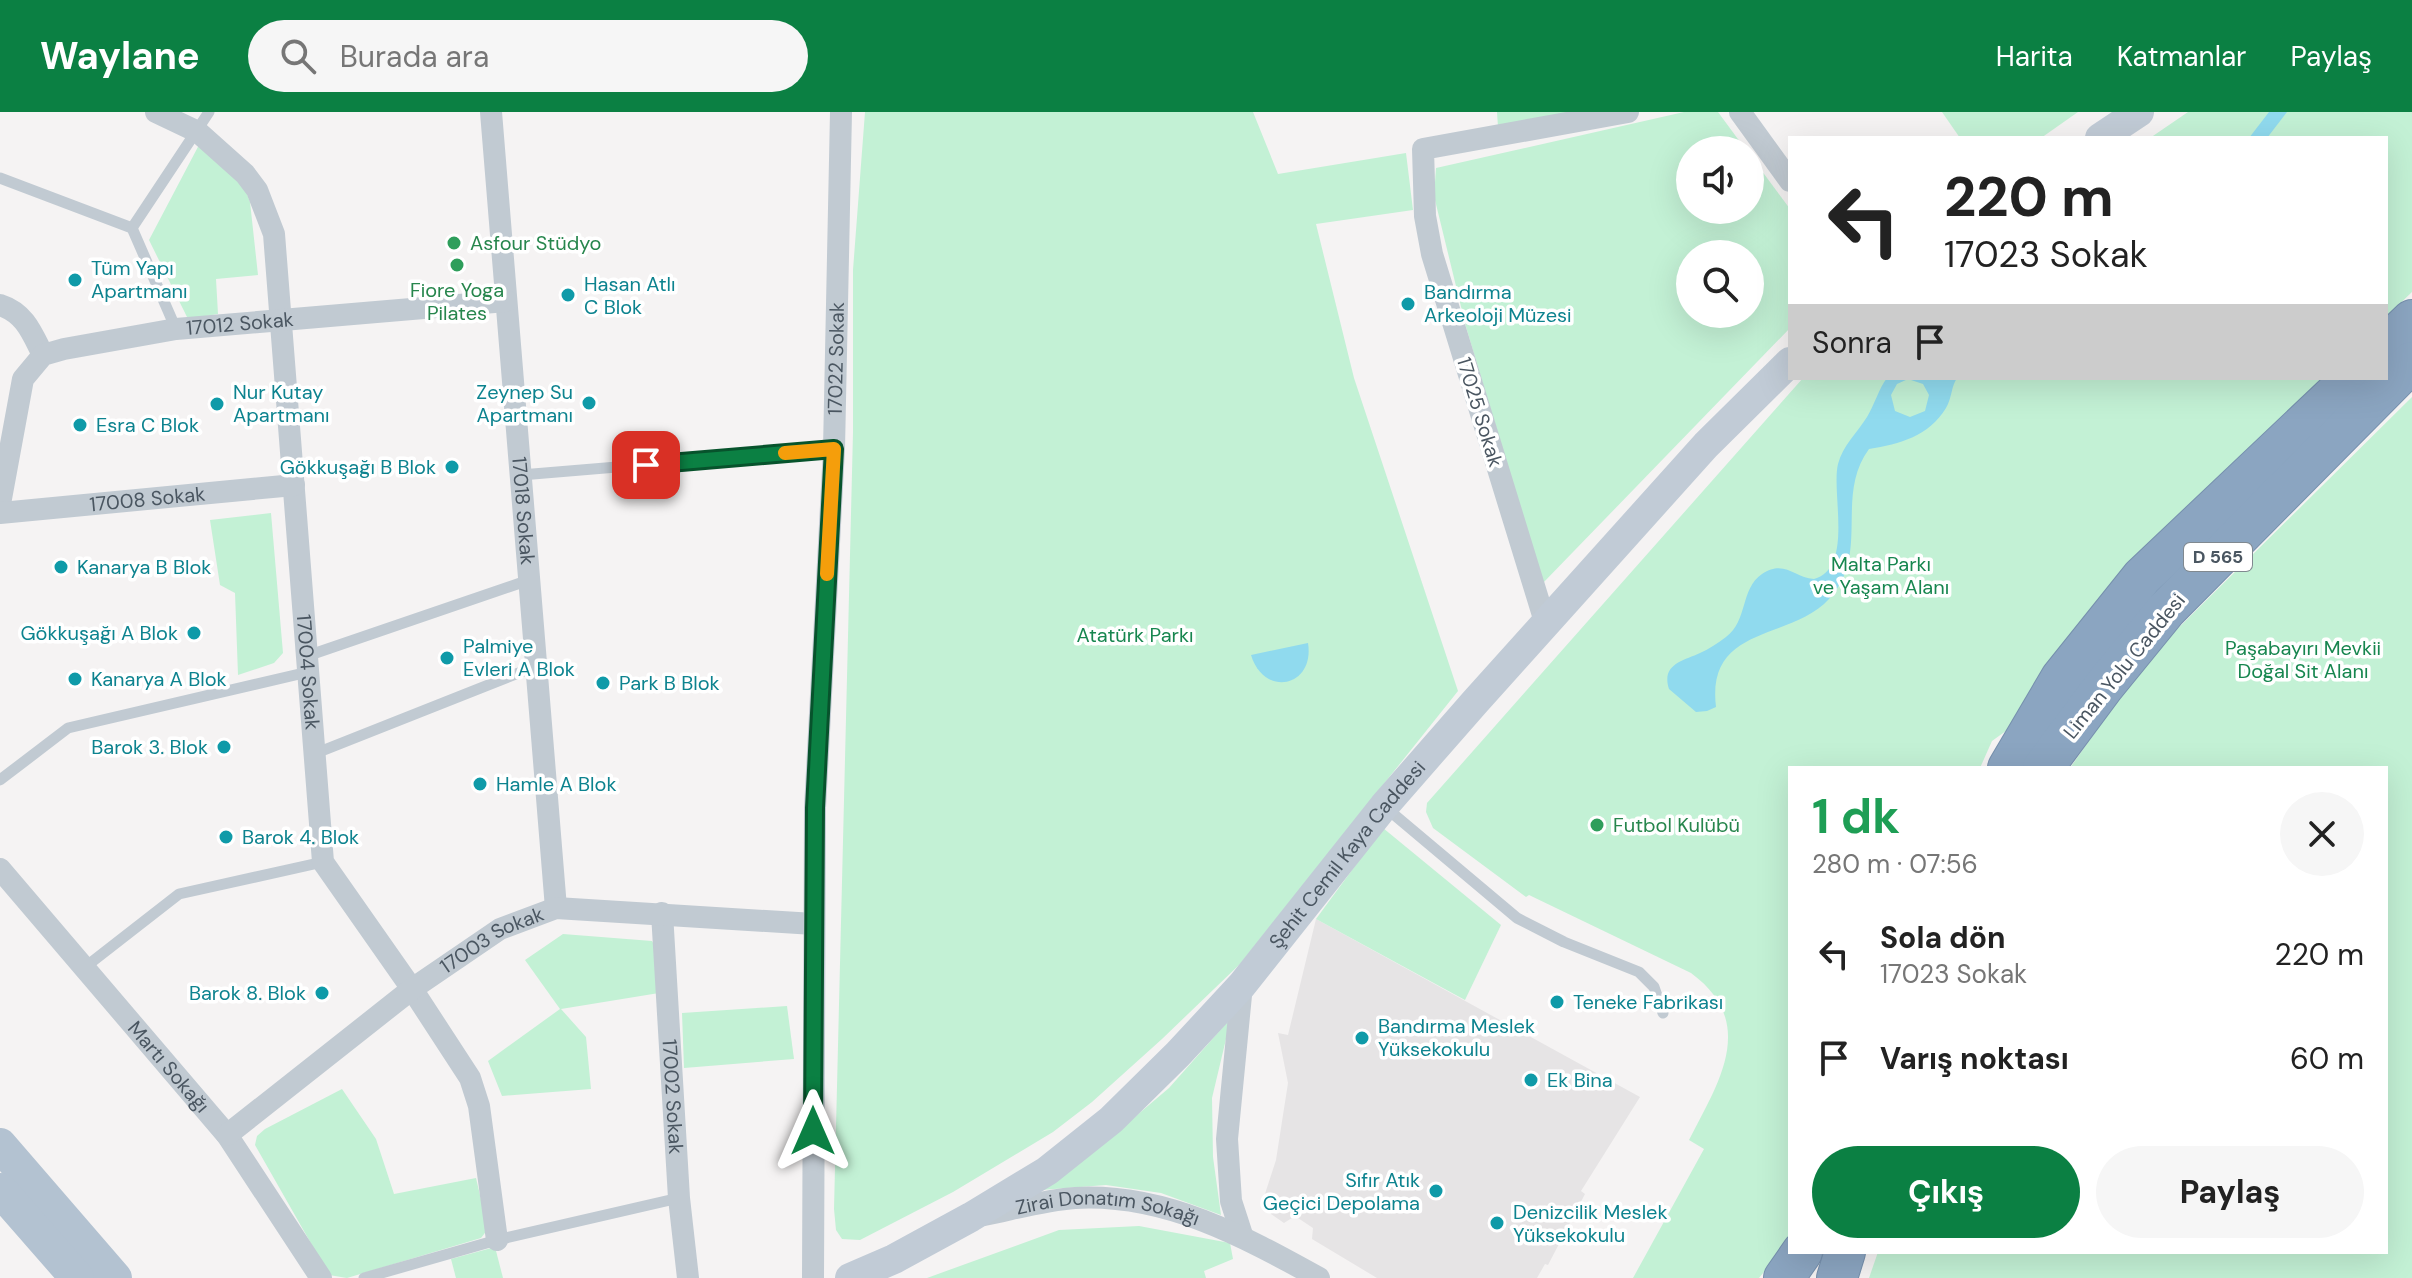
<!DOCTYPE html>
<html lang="tr">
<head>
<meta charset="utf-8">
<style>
	:root { --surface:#fff; --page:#f6f6f6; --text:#222; --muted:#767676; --accent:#0b8043 }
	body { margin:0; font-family:"DM Sans",sans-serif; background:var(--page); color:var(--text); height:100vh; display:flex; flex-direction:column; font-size:30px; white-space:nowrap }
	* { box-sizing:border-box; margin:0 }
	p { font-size:26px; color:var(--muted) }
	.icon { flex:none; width:44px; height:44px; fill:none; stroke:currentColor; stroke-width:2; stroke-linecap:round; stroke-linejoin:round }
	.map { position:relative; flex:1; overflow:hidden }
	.drawer { position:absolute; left:1788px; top:654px; width:600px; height:488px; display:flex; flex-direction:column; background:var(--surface); border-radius:0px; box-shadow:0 8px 32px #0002 }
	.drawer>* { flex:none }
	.hud { position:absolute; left:1788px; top:24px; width:600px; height:244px; border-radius:0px; box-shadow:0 8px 32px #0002; background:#fff; color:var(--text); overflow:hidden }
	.fabs { position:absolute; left:1676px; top:24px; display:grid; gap:16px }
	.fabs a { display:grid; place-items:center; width:88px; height:88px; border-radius:50%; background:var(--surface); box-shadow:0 8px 32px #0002; font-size:40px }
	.pin { position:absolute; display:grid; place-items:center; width:68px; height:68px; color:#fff; margin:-34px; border-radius:16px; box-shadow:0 4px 12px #0006 }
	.me { position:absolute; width:88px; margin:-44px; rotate:0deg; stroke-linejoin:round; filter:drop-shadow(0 0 6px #0008) }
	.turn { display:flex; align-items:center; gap:28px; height:168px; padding:0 24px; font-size:36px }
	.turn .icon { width:104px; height:104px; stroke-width:2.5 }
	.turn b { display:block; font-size:56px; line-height:68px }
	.then { display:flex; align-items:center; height:76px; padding:0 24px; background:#0003; gap:16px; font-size:30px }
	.round { display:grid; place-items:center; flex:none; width:84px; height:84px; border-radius:42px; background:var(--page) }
	.headline { display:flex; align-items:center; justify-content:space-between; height:136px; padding:0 24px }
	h1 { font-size:48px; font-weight:700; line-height:60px; color:#1e9e55 }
	.action { display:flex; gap:16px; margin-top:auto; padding:16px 24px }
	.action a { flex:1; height:92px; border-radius:48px; background:var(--accent); color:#fff; font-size:32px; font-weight:700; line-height:92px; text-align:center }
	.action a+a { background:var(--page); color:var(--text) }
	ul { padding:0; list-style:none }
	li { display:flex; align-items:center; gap:24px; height:104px; padding:0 24px }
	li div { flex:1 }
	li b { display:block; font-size:30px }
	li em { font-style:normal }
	header { display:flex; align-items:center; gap:48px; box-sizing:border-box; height:112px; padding:0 40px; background:var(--accent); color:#fff }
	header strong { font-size:38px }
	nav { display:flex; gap:44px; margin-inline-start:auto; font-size:28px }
	.search { width:560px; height:72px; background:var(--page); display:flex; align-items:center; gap:20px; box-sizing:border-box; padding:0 28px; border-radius:44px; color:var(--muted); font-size:30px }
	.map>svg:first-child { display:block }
</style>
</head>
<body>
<header>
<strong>Waylane</strong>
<div class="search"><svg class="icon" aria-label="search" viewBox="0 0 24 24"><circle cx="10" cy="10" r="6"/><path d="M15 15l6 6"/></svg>Burada ara</div>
<nav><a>Harita</a><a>Katmanlar</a><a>Paylaş</a></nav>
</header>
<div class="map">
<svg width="2412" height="1166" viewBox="0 0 2412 1166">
	<rect width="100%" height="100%" fill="#f5f3f3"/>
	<polygon fill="#e6e4e5" points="1316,807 1640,985 1581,1079 1585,1082 1548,1153 1545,1152 1537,1166 1377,1166 1312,1127 1313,1116 1295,1104 1284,1111 1271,1102 1263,1088 1276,1048 1288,971 1278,921 1288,923"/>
	<g fill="#c3f1d5" fill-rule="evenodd">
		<polygon points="865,0 1253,0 1278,62 1406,41 1413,98 1316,112 1354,266 1458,579 1240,852 1162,927 1092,990 1053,1020 953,1080 860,1128 842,1127 836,1118 834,1097 853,320 853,158"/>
		<polygon points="1497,0 1578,0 1498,15"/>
		<path d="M1684 0H1718L1746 38H1690V98H1750V43L1790 97V216L1543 471 1466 215 1434 84 1436 56ZM1690 142H1750V202H1690Z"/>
		<polygon points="1942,0 2078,0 2041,26 1960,26"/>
		<polygon points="2188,0 2412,0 2412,180 2386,205 2386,26 2150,26"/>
		<polygon points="200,31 242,69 250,90 258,163 216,167 218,202 188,207 149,128"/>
		<path d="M1803 266H2323L2132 450 2010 616 1992 629 1980 656H1790V1128L1759 1166H1633L1704 1037 1689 1028C1718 971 1759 911 1691 861L1529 783 1526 785 1433 716 1426 700 1427 691Z"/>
		<polygon points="2412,285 2412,1166 1869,1166 1878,1140 2386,1140 2386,656 2070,656 2144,550"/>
		<polygon points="271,401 283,541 274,551 238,563 235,481 220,473 210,408"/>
		<polygon points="1383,716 1501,813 1465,888 1316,807"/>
		<polygon points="563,822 652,829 659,841 659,881 561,897 586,925 591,977 502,984 488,949 560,897 525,848"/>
		<polygon points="787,894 794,947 684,956 682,901"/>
		<polygon points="1231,906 1212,986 1213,1045 1221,1103 1161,1081 1106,1073 1028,1079 1110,1026 1169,976"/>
		<polygon points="342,977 376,1027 394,1082 476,1066 488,1117 481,1126 347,1166 329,1163 255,1033 257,1024 265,1017"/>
		<polygon points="1139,1114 1230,1131 1233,1147 1204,1159 1206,1166 927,1166 1059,1118"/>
		<polygon points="495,1135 503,1166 456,1166 451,1147"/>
	</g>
	<g fill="#90daee" fill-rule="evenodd">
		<polygon points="2269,0 2287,0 2267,26 2249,26"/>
		<path d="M1887 266H1957C1951 275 1952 286 1946 296 1929 324 1900 332 1869 337 1834 385 1871 441 1829 487 1791 529 1706 512 1716 595L1707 599 1696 600 1669 577C1661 552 1683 549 1700 541 1709 537 1718 531 1726 525 1748 509 1740 477 1762 462 1785 447 1794 466 1814 467 1854 456 1831 381 1838 352 1843 333 1857 321 1867 305 1875 292 1878 278 1887 266ZM1908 267 1923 272 1929 283 1925 299 1910 305 1895 299 1891 283 1897 272Z"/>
		<path d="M1308 531C1315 575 1264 586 1251 543Z"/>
	</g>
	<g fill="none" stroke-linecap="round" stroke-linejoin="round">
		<defs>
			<g id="highway">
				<polyline points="2386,233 2412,208"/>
				<polyline points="2008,656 2061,566 2142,465 2352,266"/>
				<polyline points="2043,656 2104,574 2166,498 2412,250"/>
				<polyline points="1784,1166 1802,1140"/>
				<polyline points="1837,1166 1845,1140"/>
			</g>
		</defs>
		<use href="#highway" stroke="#7690ad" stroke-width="42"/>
		<g stroke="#c1cad2" stroke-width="11">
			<polyline points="0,66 132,116 176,217"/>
			<polyline points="132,116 209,0"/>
			<polyline points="521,363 834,337"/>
			<polyline points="307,544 529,468"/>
			<polyline points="314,642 536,554"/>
			<polyline points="0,668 68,616 308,560"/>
			<polyline points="1385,695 1517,806 1564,830 1639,860 1654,875 1663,901"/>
			<polyline points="84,856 179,782 323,750"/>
			<polyline points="364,1166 497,1128 679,1086"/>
		</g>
		<g stroke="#c1cad2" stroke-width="22">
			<path id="s1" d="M156 0 198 20 245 62 257 78 274 122 323 750 412 877 470 966 479 994 497 1128"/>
			<path id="s2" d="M491 0 556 796"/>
			<polyline points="1740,0 1790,69"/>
			<path d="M0 193C25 201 32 221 43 243"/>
			<path id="s3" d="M0 392 23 267 43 243 64 237 176 217 506 189"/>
			<path id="s4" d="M0 401 294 373"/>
			<polyline points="1546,513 1432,142 1425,104 1423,37 1628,0"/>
			<path id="s5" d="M0 757 227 1023 321 1166"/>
			<path id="s6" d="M662 801 679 1086 688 1166"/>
			<polyline points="1242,873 1227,1027 1231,1089 1242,1123"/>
			<path id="s7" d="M227 1023 412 877 500 817 556 796 814 812"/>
			<path id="s8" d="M984 1103C1014 1097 1045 1088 1075 1086 1165 1081 1243 1124 1319 1166"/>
			<path id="s9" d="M813 1166 815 696 834 337 841 0"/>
		</g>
		<g stroke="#c1cbd6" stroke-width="30">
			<polyline points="2100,26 2139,0"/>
			<path id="s10" d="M850 1166 894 1147 971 1105 1047 1059 1111 1008 1178 942 1242 873 1384 694 1475 590 1706 333 1790 250"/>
		</g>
		<g stroke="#b3c2d1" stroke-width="34">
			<polyline points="0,1033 115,1166"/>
			<polyline points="0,1078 77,1166"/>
		</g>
		<use href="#highway" stroke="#8ba5c1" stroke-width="40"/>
	</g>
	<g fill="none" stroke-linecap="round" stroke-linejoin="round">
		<defs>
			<polyline id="route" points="646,353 834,337 815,696 813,1019"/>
		</defs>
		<use href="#route" stroke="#07532c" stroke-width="20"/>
		<use href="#route" stroke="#0b8043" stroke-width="14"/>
		<polyline stroke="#f59e0b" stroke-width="14" points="785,341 834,337 827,462"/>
	</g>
	<g fill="#2e9e5b" stroke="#fff" stroke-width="3">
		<circle cx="454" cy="131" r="8"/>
		<circle cx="457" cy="153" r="8"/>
		<circle cx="1597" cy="713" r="8"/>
	</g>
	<g fill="#0f9aa8" stroke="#fff" stroke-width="3">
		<circle cx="75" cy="168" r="8"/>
		<circle cx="568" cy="183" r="8"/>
		<circle cx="1408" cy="192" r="8"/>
		<circle cx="589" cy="291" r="8"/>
		<circle cx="217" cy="292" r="8"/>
		<circle cx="80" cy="313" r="8"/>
		<circle cx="452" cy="355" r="8"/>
		<circle cx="61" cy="455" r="8"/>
		<circle cx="194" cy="521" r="8"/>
		<circle cx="447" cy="546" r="8"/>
		<circle cx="75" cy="567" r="8"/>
		<circle cx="603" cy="571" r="8"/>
		<circle cx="224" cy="635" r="8"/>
		<circle cx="480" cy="672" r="8"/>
		<circle cx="226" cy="725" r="8"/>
		<circle cx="322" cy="881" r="8"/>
		<circle cx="1557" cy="890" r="8"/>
		<circle cx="1362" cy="926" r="8"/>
		<circle cx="1531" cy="968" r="8"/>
		<circle cx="1436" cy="1079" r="8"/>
		<circle cx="1497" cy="1111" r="8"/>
	</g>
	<g text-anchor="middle" stroke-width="7" stroke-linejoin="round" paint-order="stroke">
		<rect fill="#fff" stroke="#808990" stroke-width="2" x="2184" y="431" width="68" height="28" rx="6"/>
		<g font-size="18" font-weight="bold" fill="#4a5661">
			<text x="2218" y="451">D 565</text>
		</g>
		<g font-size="20" fill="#27864d" stroke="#fff" text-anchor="start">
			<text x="470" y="138">Asfour Stüdyo</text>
			<text x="457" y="185" text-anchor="middle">Fiore Yoga<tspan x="457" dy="23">Pilates</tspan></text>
			<text x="1613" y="720">Futbol Kulübü</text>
		</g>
		<g font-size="20" fill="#0d838f" stroke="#fff" text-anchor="start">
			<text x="91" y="163">Tüm Yapı<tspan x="91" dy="23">Apartmanı</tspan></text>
			<text x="584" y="179">Hasan Atlı<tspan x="584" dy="23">C Blok</tspan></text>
			<text x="1424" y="187">Bandırma<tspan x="1424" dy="23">Arkeoloji Müzesi</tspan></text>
			<text x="233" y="287">Nur Kutay<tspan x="233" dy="23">Apartmanı</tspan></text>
			<text x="573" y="287" text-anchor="end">Zeynep Su<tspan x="573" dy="23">Apartmanı</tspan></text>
			<text x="96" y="320">Esra C Blok</text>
			<text x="436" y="362" text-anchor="end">Gökkuşağı B Blok</text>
			<text x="77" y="462">Kanarya B Blok</text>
			<text x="178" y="528" text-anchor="end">Gökkuşağı A Blok</text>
			<text x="463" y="541">Palmiye<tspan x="463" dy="23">Evleri A Blok</tspan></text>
			<text x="91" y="574">Kanarya A Blok</text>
			<text x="619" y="578">Park B Blok</text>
			<text x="208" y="642" text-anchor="end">Barok 3. Blok</text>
			<text x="496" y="679">Hamle A Blok</text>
			<text x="242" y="732">Barok 4. Blok</text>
			<text x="306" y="888" text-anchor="end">Barok 8. Blok</text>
			<text x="1573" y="897">Teneke Fabrikası</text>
			<text x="1378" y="921">Bandırma Meslek<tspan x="1378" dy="23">Yüksekokulu</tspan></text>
			<text x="1547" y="975">Ek Bina</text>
			<text x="1420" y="1075" text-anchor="end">Sıfır Atık<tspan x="1420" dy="23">Geçici Depolama</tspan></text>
			<text x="1513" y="1107">Denizcilik Meslek<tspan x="1513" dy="23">Yüksekokulu</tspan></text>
		</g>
		<g font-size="20" fill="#4a5661" stroke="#fff">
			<text dy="7" stroke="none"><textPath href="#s3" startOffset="358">17012 Sokak</textPath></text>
			<text dy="7" stroke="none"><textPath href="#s9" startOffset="920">17022 Sokak</textPath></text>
			<text transform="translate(1480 300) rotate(73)" y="7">17025 Sokak</text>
			<text dy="7" stroke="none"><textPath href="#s4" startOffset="148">17008 Sokak</textPath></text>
			<text dy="7" stroke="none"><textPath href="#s2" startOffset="400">17018 Sokak</textPath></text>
			<text transform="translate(2124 554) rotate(-51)" y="7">Liman Yolu Caddesi</text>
			<text dy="7" stroke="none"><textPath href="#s1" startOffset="616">17004 Sokak</textPath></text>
			<text dy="7" stroke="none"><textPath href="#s10" startOffset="662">Şehit Cemil Kaya Caddesi</textPath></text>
			<text dy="7" stroke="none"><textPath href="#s7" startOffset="330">17003 Sokak</textPath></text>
			<text dy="7" stroke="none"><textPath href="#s5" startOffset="260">Martı Sokağı</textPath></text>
			<text dy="7" stroke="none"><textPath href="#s6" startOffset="184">17002 Sokak</textPath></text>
			<text dy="7" stroke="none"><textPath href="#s8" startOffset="126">Zirai Donatım Sokağı</textPath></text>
		</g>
		<g font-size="20" fill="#17864f" stroke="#fff">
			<text x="1881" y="459">Malta Parkı<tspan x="1881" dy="23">ve Yaşam Alanı</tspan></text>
			<text x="1135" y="530">Atatürk Parkı</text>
			<text x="2303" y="543">Paşabayırı Mevkii<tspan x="2303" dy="23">Doğal Sit Alanı</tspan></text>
		</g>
	</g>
</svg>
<div class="fabs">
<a><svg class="icon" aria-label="sound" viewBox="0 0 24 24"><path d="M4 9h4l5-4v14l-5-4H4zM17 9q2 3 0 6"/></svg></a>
<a><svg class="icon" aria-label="search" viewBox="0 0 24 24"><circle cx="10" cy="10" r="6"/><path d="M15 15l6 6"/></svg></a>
</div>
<div class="pin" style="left:646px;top:353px;background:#d93025"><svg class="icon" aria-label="arrive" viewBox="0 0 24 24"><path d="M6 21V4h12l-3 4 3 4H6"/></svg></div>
<svg class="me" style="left:813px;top:1019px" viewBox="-20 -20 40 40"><path d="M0-17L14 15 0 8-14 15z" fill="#0b8043" stroke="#fff" stroke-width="4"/></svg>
<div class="hud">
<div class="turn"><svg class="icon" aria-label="left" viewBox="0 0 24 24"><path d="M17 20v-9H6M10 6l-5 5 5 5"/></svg><div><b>220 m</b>17023 Sokak</div></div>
<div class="then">Sonra<svg class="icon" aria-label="arrive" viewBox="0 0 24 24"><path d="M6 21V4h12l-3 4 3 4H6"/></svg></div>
</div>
<section class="drawer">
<div class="headline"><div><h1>1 dk</h1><p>280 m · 07:56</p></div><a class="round"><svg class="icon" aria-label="close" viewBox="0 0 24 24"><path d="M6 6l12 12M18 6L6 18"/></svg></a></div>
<ul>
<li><svg class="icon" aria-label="left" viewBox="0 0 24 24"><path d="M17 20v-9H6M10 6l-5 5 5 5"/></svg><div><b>Sola dön</b><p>17023 Sokak</p></div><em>220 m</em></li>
<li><svg class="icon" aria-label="arrive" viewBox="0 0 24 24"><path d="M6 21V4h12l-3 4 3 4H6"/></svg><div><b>Varış noktası</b></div><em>60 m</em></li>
</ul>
<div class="action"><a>Çıkış</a><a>Paylaş</a></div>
</section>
</div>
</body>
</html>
